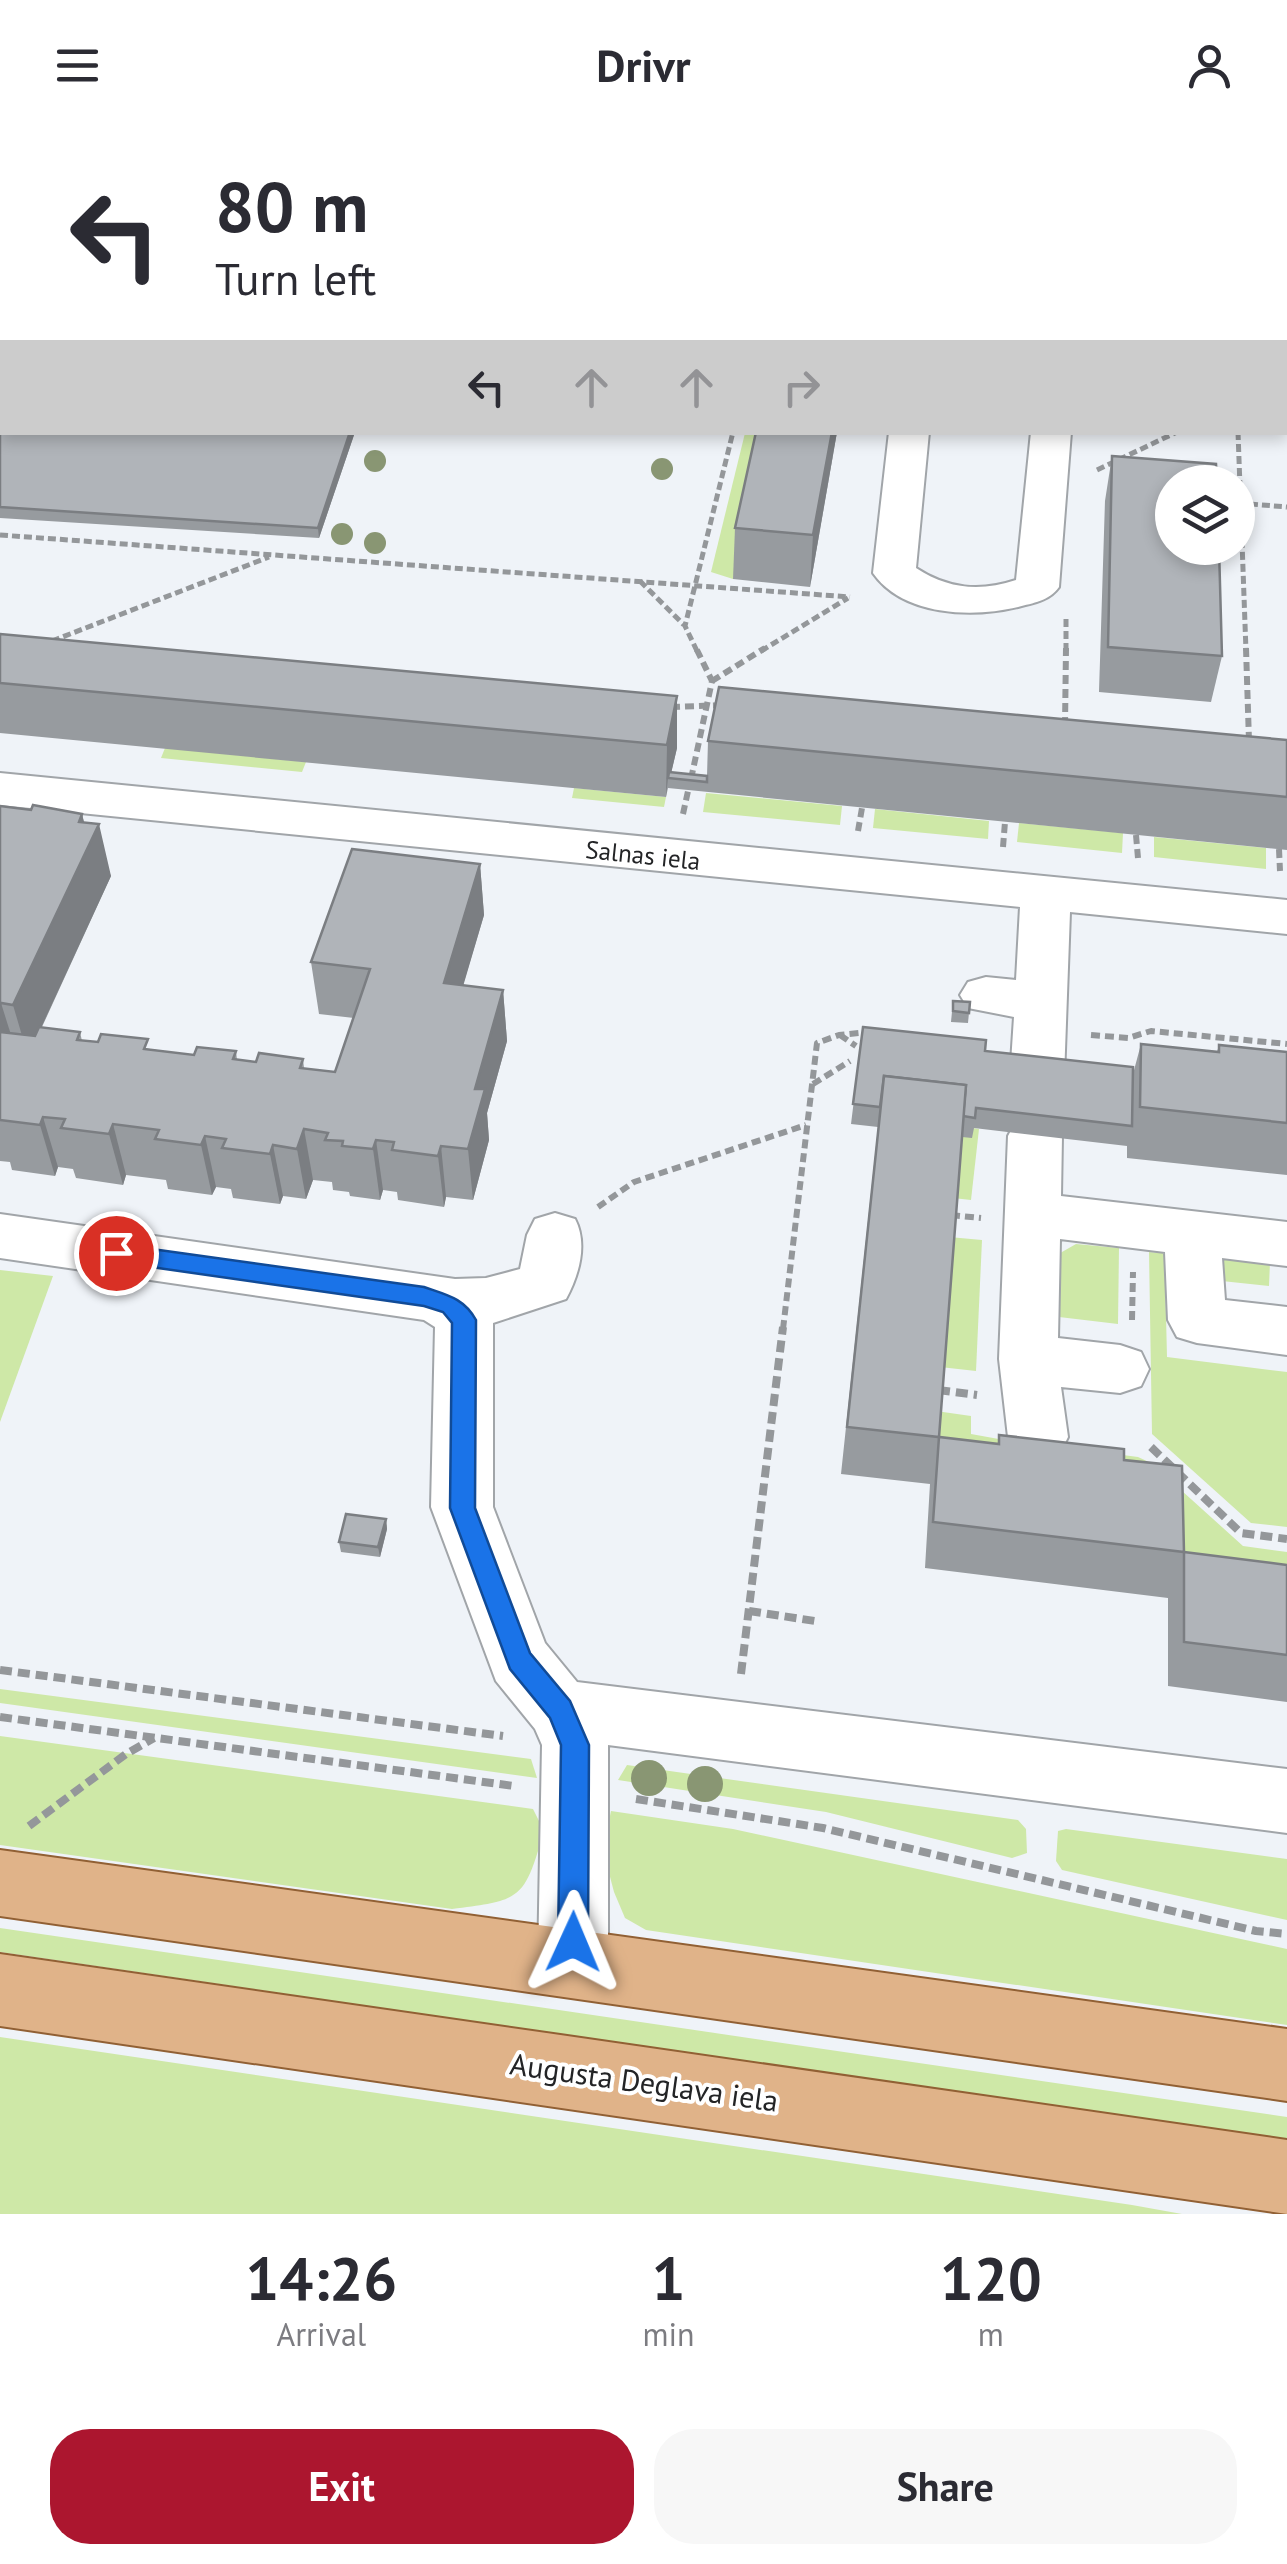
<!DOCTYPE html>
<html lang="en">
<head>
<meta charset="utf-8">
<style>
	:root { --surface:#fff; --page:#f7f7f7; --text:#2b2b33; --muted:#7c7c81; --accent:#ac162f }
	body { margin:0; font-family:"PT Sans",sans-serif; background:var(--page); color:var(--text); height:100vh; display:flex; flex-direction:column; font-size:38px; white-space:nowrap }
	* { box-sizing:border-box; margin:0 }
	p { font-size:32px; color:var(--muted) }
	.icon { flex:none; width:55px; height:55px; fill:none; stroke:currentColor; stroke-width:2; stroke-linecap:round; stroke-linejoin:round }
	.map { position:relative; height:2084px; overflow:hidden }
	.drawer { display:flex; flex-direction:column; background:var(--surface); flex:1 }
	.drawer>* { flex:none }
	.top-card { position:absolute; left:0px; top:0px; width:1288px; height:305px; box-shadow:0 5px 15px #0003; background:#fff; color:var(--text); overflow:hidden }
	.buttons { position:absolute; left:1155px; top:335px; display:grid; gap:20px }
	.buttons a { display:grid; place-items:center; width:100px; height:100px; border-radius:50%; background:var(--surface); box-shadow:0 5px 15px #0003; font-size:50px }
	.pin { position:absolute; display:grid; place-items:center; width:85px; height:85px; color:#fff; margin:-42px; border:5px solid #fff; border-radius:50%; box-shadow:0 2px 10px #0007 }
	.me { position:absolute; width:110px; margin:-55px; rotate:1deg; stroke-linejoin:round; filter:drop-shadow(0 0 8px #0008) }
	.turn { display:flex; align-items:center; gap:35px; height:210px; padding:0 50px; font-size:45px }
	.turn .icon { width:130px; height:130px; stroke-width:2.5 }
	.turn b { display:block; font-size:70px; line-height:85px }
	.lanes { display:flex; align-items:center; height:95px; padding:0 50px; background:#0003; justify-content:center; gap:50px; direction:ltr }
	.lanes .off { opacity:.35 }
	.eta { display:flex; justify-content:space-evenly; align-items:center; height:170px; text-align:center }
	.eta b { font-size:60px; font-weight:800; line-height:70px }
	.primary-button { display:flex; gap:20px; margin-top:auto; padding:20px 50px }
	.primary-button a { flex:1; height:115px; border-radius:40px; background:var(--accent); color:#fff; font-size:40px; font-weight:800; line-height:115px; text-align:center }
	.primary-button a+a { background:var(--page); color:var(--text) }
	header { display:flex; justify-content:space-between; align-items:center; height:130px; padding:0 50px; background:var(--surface); font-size:45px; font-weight:800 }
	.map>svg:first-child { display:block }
</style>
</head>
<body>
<header><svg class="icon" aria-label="menu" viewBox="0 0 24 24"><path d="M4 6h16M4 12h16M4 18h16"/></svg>Drivr<svg class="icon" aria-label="person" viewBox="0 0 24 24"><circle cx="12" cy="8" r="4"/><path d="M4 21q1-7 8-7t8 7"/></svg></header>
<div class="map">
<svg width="1287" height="2084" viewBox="0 0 1287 2084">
	<rect width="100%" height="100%" fill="#eff3f8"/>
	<g fill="#cee8a7">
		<polygon points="303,0 689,0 688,2"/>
		<polygon points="745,303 765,303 733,449 711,442"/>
		<polygon points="165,618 306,632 302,642 161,628"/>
		<polygon points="574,658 666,667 664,677 572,668"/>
		<polygon points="706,663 842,676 840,695 703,682"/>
		<polygon points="875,679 989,691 988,709 873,698"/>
		<polygon points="1019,693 1123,703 1122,723 1017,712"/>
		<polygon points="1154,707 1266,718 1266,739 1154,727"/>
		<polygon points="973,998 979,999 971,1070 953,1068 957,1006"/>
		<polygon points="949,1107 982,1110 976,1241 940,1237"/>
		<polygon points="1076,1114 1119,1118 1118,1194 1059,1187 1045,1173 1048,1130"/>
		<polygon points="1149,1122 1270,1132 1269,1156 1165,1145 1167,1227 1287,1242 1287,1397 1251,1393 1152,1304"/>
		<polygon points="0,1140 53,1146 0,1292"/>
		<polygon points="936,1281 971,1286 971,1304 1021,1313 930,1355"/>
		<polygon points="1053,1316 1138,1327 1151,1333 1243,1416 1287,1422 1287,1483 1168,1468"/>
		<polygon points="0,1559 531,1629 537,1648 0,1573"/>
		<path d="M0 1606 533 1679 544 1701C524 1770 522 1770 452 1779L0 1715Z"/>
		<polygon points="627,1635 1018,1690 1026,1699 1027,1723 1012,1728 826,1682 618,1650"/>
		<polygon points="611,1681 733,1699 1287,1819 1287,1895 646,1800 625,1788 614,1762 603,1720"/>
		<polygon points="1066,1699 1287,1729 1287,1790 1062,1740 1056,1731 1058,1701"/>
		<polygon points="0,1798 1287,1987 1287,2011 0,1822"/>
		<polygon points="0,1907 1132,2075 1182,2084 0,2084"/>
	</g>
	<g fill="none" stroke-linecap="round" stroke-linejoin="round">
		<defs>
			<g id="minor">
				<polygon points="779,0 831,0 832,2 781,2"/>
				<rect x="1285" y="259" width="2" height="24"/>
				<path d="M889 302H929L916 438C948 459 980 462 1016 450L1031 302H1071L1059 457C1049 471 1033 473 1018 477 972 488 903 486 873 443Z"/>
				<polygon points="0,643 1287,770 1287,804 1070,782 1064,948 1056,962 1037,968 1018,962 1010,948 1014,887 968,878 960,865 968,852 986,847 1016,850 1020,777 0,675"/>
				<polygon points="1035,985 1054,991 1062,1006 1061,1066 1287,1092 1287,1136 1222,1128 1225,1170 1287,1177 1287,1225 1197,1213 1177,1207 1168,1190 1165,1122 1060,1109 1058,1208 1120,1215 1141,1222 1149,1239 1141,1256 1120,1263 1061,1257 1068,1307 1059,1325 1038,1332 1017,1325 1008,1307 999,1229 1008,1006 1016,991"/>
				<path d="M555 1083 575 1089C588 1114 579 1145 566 1169L493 1193V1377L545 1513 577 1552 1287 1639V1703L608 1615V1833L598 1858 573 1868 548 1858 538 1833 542 1615 535 1599 496 1551 431 1377 435 1197 424 1190 0 1128V1084L455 1149 486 1148 520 1139 527 1105 535 1089Z"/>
			</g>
			<g id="major">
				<polygon points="0,1720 1287,1899 1287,1971 0,1786"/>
				<polygon points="0,1824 1287,2010 1287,2084 0,1896"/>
			</g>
		</defs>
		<use href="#minor" stroke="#a1a5a9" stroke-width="4"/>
		<use href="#major" stroke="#916034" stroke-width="4"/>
		<g stroke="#94979a" stroke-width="5" stroke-dasharray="8 4" stroke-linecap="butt">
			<polyline points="1238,302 1246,521"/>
			<polyline points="1097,340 1177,302"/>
			<polyline points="1238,373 1287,377"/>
			<polyline points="0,405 850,467"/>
			<polyline points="640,451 684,495"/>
			<polyline points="52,511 269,427"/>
			<polyline points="697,521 685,496 733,302"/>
			<polyline points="761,521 848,468"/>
			<polyline points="1066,521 1066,489"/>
		</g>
		<g stroke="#94979a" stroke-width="6" stroke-dasharray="9 5" stroke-linecap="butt">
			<polyline points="1246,518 1249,611"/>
			<polyline points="712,551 765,518"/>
			<polyline points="671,577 724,575"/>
			<polyline points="1065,596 1066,518"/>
			<polyline points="691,649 712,551 696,518"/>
			<polyline points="683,684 688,661"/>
			<polyline points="858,701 862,678"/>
			<polyline points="1136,705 1138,728"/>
			<polyline points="1003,717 1005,692"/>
			<polyline points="1279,719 1280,741"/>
			<polyline points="840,905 856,916"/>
			<polyline points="1091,905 1128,908 1151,901 1287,914"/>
			<polyline points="813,954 850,931"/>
			<polyline points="598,1077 634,1052 806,995"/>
			<polyline points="951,1085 981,1088"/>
			<polyline points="1132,1190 1133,1142"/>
			<polyline points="783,1199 817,913 839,905 868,902"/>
		</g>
		<g stroke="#94979a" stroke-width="8" stroke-dasharray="12 6" stroke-linecap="butt">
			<polyline points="938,1260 977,1265"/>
			<polyline points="1151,1317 1241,1403 1287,1409"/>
			<polyline points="749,1481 815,1491"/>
			<polyline points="0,1540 503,1606"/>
			<polyline points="741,1544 783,1197"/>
			<polyline points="0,1587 514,1656"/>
			<polyline points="636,1669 823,1698 1256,1801 1287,1804"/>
			<polyline points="29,1696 126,1624 154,1608"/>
		</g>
		<use href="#minor" fill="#fff" fill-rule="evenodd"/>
		<use href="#major" fill="#e0b389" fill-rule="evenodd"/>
	</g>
	<g fill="#899673">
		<circle cx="375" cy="331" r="11"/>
		<circle cx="662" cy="339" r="11"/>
		<circle cx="342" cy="404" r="11"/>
		<circle cx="375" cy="413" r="11"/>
		<circle cx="649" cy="1648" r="18"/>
		<circle cx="705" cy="1654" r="18"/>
	</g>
	<g fill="#979b9f">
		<rect x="1285" y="7" width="2" height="52"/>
		<polygon points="0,296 2,302 355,302 319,408 0,388"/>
		<polygon points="756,302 837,302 810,457 733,449 735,398"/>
		<polygon points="1112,326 1222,526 1211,572 1099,562 1105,371"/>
		<polygon points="0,504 677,566 677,618 671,643 707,646 708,611 1287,610 1287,720 668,658 666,667 0,603"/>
		<polygon points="0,676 82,684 84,692 111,746 42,897 80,902 82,911 150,919 194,925 236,921 237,930 256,932 303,929 304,938 335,942 354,888 319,884 311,832 480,734 484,785 463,855 503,860 507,911 487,983 489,1010 473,1070 446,1067 444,1077 398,1070 397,1062 383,1060 380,1070 350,1066 349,1062 333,1060 332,1052 313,1050 306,1069 283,1066 280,1074 233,1068 231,1059 216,1057 212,1065 168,1059 166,1050 126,1045 123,1055 76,1048 73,1039 58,1037 55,1046 12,1040 10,1032 0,1031"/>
		<polygon points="953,871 970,872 968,893 951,892"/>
		<polygon points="863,897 985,921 1133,944 1141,914 1217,922 1219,915 1287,922 1287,1045 1127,1028 1127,1016 974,998 972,1008 962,1007 939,1307 998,1314 999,1305 1124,1330 1184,1422 1287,1435 1287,1572 1168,1556 1168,1468 925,1438 930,1354 841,1344 878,997 851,994"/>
		<polygon points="386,1389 387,1399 380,1427 341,1422 339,1412"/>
	</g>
	<g fill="#7b7e82">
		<polygon points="350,302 355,302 319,408 318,398"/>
		<polygon points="832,302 837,302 810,457 813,405"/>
		<polygon points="677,566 677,618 670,648 668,648 666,667 667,615"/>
		<polygon points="82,684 89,714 99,694 111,746 28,926 13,875"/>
		<polygon points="480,734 484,785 449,904 444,853"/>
		<polygon points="503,860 507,911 487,983 489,1010 473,1070 468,1019 475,959"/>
		<polygon points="1,873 17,924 0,938 0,875"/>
		<polygon points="43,987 58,1037 55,1046 40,995"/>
		<polygon points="113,994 126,1045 123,1055 109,1004"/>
		<polygon points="304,999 313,1050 306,1069 297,1019"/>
		<polygon points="205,1006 216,1057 212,1065 201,1015"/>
		<polygon points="376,1010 383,1060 380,1070 373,1019"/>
		<polygon points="273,1015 283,1066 280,1074 270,1024"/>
		<polygon points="441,1016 446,1067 444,1077 438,1026"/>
		<polygon points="386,1389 387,1399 380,1427 378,1417"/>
	</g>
	<g fill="#b0b4b9" stroke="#7b7e82" stroke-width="2.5">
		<polygon points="1120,0 1177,0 1214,2 1119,2"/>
		<polygon points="1285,7 1287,7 1287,32 1285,31"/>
		<polygon points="2,291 2,302 350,302 318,398 0,377 0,296"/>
		<polygon points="756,302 832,302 813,405 735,398"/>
		<polygon points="1112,326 1216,334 1217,352 1172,352 1172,418 1219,418 1222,526 1108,517"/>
		<polygon points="0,504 677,566 667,615 0,553"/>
		<polygon points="719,557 1287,610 1287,667 708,611"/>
		<polygon points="669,642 707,646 707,652 668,648"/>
		<polygon points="33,675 82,684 79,692 99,694 13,875 1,873 0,875 0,676 31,680"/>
		<polygon points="352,719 480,734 444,853 503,860 475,959 485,959 468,1019 441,1016 438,1026 392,1020 394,1012 376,1010 373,1019 342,1016 343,1011 325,1010 328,1003 304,999 297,1019 273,1015 270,1024 222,1018 226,1009 205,1006 201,1015 155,1009 159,1000 113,994 109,1004 61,998 65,989 43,987 40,995 0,990 0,902 35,906 39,897 80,902 77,910 98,912 101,904 148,909 144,919 194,925 197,917 236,921 233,929 256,932 259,923 303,929 300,938 335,942 370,839 311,832"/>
		<polygon points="953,871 970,872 969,883 953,881"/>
		<polygon points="863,897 986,910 985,921 1133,937 1132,996 976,978 975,988 963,986 966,955 884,946 880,977 853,974"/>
		<polygon points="1141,914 1219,922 1219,915 1287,922 1287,993 1140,977"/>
		<polygon points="884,946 966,955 939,1307 847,1297"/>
		<polygon points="999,1305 1124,1319 1124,1330 1182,1336 1184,1422 933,1392 939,1307 999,1314"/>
		<polygon points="346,1384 386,1389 378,1417 339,1412"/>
		<polygon points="1184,1422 1287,1435 1287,1525 1184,1512"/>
	</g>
	<path fill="#1a73e8" stroke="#114b97" stroke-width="2.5" d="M116 1114 424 1157C447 1165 464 1168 476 1190L475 1378 530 1523 570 1571 589 1615 588 1812 583 1822 573 1827 563 1822 558 1812 561 1615 550 1588 510 1539 450 1378 452 1193 443 1182 424 1176 116 1132 107 1129 104 1123 107 1116Z"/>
	<g text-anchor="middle" stroke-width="8" stroke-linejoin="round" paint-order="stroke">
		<g font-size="25" fill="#232426" stroke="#fff">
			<text transform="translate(643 725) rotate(6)" y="9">Salnas iela</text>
		</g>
		<g font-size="30" fill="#232426" stroke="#fff">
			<text transform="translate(644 1953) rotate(8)" y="10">Augusta Deglava iela</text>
		</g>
	</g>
</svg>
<div class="buttons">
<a><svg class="icon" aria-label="layers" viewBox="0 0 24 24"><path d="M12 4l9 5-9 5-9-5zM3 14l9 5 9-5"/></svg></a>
</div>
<div class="pin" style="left:116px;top:1123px;background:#d93025"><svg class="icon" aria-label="arrive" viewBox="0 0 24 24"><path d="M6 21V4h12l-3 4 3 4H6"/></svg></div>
<svg class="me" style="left:573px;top:1812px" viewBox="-20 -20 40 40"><path d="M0-17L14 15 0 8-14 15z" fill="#1a73e8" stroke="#fff" stroke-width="4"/></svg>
<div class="top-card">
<div class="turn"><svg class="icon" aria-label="left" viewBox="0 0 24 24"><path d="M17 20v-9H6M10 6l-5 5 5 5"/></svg><div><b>80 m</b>Turn left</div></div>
<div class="lanes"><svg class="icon" aria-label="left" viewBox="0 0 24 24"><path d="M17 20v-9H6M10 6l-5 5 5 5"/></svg><svg class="icon off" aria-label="ahead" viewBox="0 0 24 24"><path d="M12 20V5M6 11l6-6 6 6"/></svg><svg class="icon off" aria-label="ahead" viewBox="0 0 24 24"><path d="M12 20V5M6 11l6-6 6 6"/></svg><svg class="icon off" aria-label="right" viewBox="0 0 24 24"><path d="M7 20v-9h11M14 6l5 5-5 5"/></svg></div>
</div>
</div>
<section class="drawer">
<div class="eta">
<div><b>14:26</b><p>Arrival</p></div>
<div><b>1</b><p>min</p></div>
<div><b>120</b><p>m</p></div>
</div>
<div class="primary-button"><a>Exit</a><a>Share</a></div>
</section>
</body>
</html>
